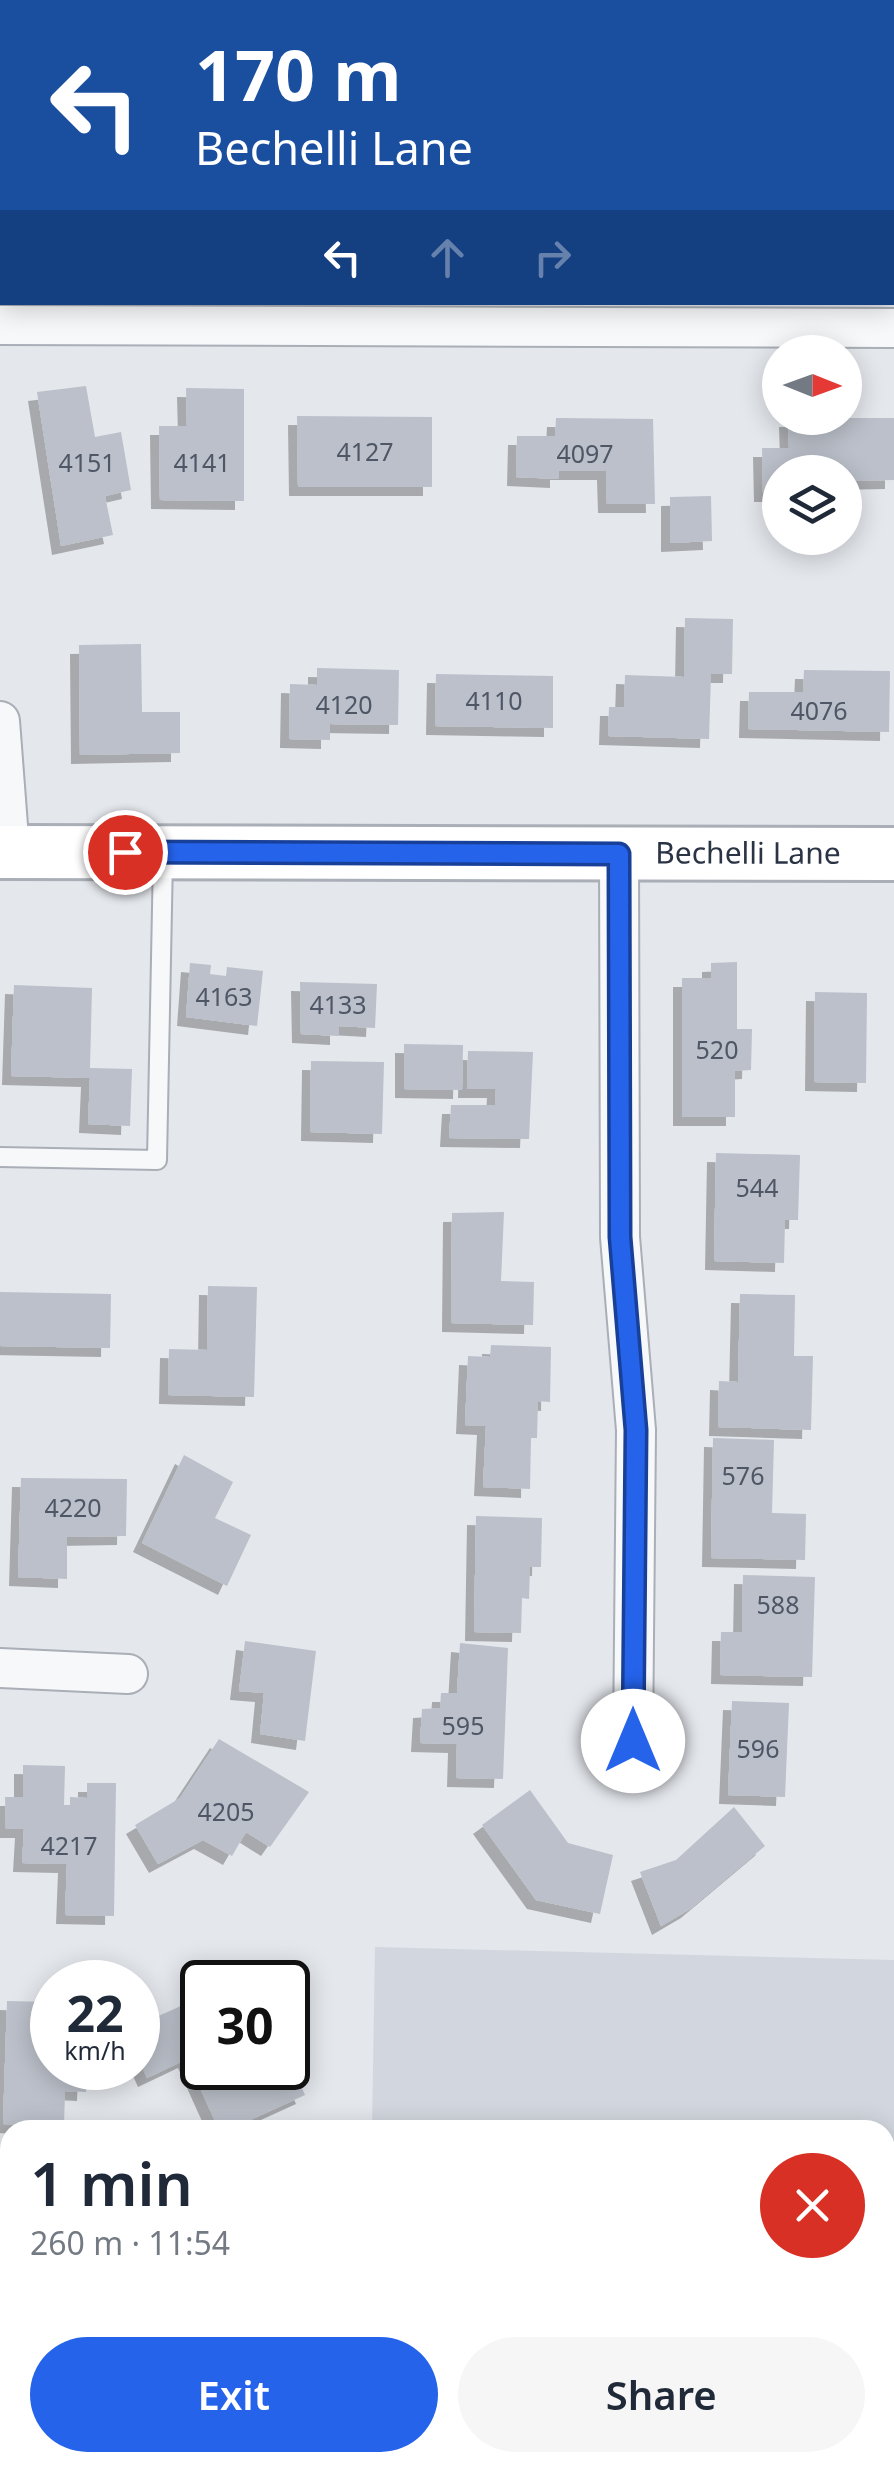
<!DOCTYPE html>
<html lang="en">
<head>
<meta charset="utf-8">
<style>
	:root { --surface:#fff; --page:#f6f6f7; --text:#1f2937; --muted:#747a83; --accent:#2563eb }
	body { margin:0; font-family:"Noto Sans",sans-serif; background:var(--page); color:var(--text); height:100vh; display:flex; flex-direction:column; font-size:38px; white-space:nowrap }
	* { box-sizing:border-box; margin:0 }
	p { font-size:32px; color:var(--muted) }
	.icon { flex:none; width:55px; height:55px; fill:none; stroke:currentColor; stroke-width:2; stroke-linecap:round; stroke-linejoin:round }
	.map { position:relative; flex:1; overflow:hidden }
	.details { position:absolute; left:0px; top:2120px; width:895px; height:352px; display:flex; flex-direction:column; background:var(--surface); border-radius:30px 30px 0 0; box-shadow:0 5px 25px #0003 }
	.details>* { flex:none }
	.hud { position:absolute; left:0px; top:0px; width:895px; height:305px; box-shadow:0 5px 25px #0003; background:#1a4fa0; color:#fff; overflow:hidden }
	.needle { width:65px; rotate:91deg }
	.controls { position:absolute; left:762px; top:335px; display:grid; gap:20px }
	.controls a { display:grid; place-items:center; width:100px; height:100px; border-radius:50%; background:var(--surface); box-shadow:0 5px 25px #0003; font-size:50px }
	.speed { position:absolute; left:30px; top:1960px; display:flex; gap:20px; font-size:50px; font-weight:700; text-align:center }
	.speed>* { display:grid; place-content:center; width:130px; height:130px; border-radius:50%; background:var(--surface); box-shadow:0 5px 25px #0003; line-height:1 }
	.speed small { font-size:25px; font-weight:400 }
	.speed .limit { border:5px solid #111; border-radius:15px; background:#fff; color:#111 }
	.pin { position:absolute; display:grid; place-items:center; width:85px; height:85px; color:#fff; margin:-42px; border:5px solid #fff; border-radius:50%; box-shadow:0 2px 10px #0007 }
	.me { position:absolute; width:110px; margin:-55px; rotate:0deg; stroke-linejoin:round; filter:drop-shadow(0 0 8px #0008) }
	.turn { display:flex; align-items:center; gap:35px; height:210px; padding:0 30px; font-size:45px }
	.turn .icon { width:130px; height:130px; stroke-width:2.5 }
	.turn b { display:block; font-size:70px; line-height:85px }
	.lanes { display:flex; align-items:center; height:95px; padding:0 30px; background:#0003; justify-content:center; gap:50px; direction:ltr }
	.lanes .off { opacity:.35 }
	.round { display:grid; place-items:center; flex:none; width:105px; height:105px; border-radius:52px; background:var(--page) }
	.overview { display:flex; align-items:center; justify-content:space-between; height:170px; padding:0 30px }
	h1 { font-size:60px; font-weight:600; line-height:75px }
	.cta { display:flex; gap:20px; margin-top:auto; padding:20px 30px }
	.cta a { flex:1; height:115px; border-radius:60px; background:var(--accent); color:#fff; font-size:40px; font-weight:600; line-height:115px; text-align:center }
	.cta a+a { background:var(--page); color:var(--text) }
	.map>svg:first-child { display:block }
</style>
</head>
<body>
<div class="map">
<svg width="894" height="2471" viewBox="0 0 894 2471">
	<defs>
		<filter id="shadow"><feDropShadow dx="-9" dy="9" stdDeviation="0" flood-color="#0004"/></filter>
	</defs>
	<rect width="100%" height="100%" fill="#e4e7ec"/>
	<polygon fill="#d2d6de" points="375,1947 894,1960 894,2471 368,2471 368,2462 885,2462 885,2130 372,2130"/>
	<polygon fill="#c9d6c5" points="736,2463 883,2462 883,2468 829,2467 828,2471 736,2471"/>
	<g fill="#bbc0ca" filter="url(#shadow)">
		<polygon points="86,386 95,437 121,432 131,490 105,496 113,535 61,546 37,392"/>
		<polygon points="186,388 244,389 244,501 160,500 159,426 187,426"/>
		<polygon points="297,416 432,417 432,487 298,487"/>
		<polygon points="556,418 653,419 655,504 607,504 606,471 559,471 559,479 516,477 517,436 555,436"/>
		<polygon points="788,418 894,418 894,480 845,481 845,472 780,472 780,493 763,493 762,448 789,448"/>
		<polygon points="711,496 712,541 670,543 670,497"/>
		<polygon points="685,618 733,619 732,674 711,674 709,739 608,736 609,707 624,707 625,675 684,677"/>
		<polygon points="141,644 142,712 180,712 180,753 80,755 79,645"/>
		<polygon points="317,668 399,670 398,725 330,724 330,740 289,739 290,684 317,685"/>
		<polygon points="804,670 890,671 889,732 748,729 749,692 803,692"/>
		<polygon points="436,674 553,676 553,728 435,726"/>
		<polygon points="737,962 737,1029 752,1029 751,1070 735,1071 735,1117 682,1117 682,978 711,978 711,963"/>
		<polygon points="190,963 211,965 210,974 226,976 227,967 263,971 257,1026 186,1017"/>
		<polygon points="300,982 377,984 375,1028 339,1026 339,1036 301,1034"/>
		<polygon points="14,985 92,988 90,1068 132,1069 130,1126 88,1124 90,1078 11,1076"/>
		<polygon points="815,992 867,993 866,1083 814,1082"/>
		<polygon points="404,1044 463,1045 462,1090 404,1089"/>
		<polygon points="468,1051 533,1052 529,1139 449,1138 451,1105 495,1105 496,1089 467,1089"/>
		<polygon points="311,1061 384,1062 382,1134 310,1132"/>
		<polygon points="716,1153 800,1155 798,1220 785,1220 784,1263 714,1261"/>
		<polygon points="504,1212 501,1281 534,1282 533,1325 451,1323 452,1213"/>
		<polygon points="208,1286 257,1287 254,1397 168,1395 169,1349 207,1350"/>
		<polygon points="0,1292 111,1294 110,1348 0,1346"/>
		<polygon points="740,1294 795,1295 794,1356 813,1356 811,1430 718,1427 719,1381 738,1382"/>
		<polygon points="491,1345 551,1347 550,1402 538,1401 537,1438 531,1438 530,1489 483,1487 486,1426 465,1425 468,1356 490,1357"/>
		<polygon points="713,1438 774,1440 772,1513 806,1514 805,1560 711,1558"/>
		<polygon points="184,1455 233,1482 215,1518 251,1535 227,1586 142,1543"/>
		<polygon points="21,1478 127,1479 126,1536 67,1537 67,1579 18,1577"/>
		<polygon points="476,1516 542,1518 541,1567 530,1567 529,1599 522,1598 521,1633 474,1632"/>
		<polygon points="743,1575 815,1577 812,1677 720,1675 721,1632 742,1632"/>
		<polygon points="245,1641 316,1651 305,1741 260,1734 264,1693 239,1691"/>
		<polygon points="460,1643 508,1648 503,1779 456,1778 457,1744 420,1743 422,1709 440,1708 441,1693 457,1693"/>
		<polygon points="732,1701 789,1703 785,1797 728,1795"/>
		<polygon points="219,1739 309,1792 270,1847 246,1832 232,1856 203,1840 158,1864 135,1825 180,1798"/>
		<polygon points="23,1765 65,1766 64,1805 70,1805 70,1797 87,1798 87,1783 116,1783 114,1916 65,1915 67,1864 22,1863 24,1829 6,1829 5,1797 23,1797"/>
		<polygon points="530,1790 568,1843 613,1855 600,1914 536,1900 482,1825"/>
		<polygon points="734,1807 765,1846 690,1909 661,1926 640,1872 676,1860"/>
		<polygon points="7,2001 52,2002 52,2068 87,2068 86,2092 65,2091 64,2126 3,2124"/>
		<polygon points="190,2002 202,2029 202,2068 288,2068 288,2056 305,2095 228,2130 219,2130 187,2059 147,2078 138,2058 138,2025"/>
		<rect x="0" y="2353" width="10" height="69"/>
	</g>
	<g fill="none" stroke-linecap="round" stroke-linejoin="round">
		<defs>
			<polyline id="lane" points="0,1157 157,1160 163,858"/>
			<g id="street">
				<polyline points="0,325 894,328"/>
				<polyline points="0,721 10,852"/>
				<polyline points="619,854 620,1237 636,1430 633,1741"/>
				<polyline points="0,1668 128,1674"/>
				<polyline points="0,2208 10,2208"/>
			</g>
			<g id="secondary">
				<path id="s1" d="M0 852 894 854"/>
			</g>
		</defs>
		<use href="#lane" stroke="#a9aeb7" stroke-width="22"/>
		<use href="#street" stroke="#a9aeb7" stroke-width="42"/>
		<use href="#secondary" stroke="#a9aeb7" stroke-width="58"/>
		<use href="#lane" stroke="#f7f8fa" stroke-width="18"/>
		<use href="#street" stroke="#f7f8fa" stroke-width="38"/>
		<use href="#secondary" stroke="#fff" stroke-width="52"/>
	</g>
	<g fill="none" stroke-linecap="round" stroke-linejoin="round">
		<defs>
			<polyline id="route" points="125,852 619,854 620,1237 636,1430 633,1741"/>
		</defs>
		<use href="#route" stroke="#184099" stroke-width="25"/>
		<use href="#route" stroke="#2563eb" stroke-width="18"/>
	</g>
	<g text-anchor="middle" stroke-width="8" stroke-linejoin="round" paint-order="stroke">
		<g font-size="25" fill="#4f5766">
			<text x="365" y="461">4127</text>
			<text x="585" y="463">4097</text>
			<text x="87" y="472">4151</text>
			<text x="202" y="472">4141</text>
			<text x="494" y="710">4110</text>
			<text x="344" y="714">4120</text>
			<text x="819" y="720">4076</text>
			<text x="224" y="1006">4163</text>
			<text x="338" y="1014">4133</text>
			<text x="717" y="1059">520</text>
			<text x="757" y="1197">544</text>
			<text x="743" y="1485">576</text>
			<text x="73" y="1517">4220</text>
			<text x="778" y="1614">588</text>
			<text x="463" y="1735">595</text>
			<text x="758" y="1758">596</text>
			<text x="226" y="1821">4205</text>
			<text x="69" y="1855">4217</text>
		</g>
		<g font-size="30" fill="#2b3445" stroke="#f4f6f9">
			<text dy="10" stroke="none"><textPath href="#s1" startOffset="748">Bechelli Lane</textPath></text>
		</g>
	</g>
</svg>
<div class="controls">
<a><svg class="needle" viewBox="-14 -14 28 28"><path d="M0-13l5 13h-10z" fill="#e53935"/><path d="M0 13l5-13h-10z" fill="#747a83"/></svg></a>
<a><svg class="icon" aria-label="layers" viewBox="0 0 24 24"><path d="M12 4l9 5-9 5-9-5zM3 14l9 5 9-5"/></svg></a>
</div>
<div class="speed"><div>22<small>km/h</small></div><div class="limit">30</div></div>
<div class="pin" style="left:125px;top:852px;background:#d93025"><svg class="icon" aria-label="arrive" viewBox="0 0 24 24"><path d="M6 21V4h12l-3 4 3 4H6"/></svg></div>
<svg class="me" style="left:633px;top:1741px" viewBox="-20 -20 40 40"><circle r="19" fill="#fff"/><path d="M0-13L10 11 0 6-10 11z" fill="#2563eb"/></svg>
<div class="hud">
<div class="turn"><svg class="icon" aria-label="left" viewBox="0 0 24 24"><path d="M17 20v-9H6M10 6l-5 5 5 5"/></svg><div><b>170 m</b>Bechelli Lane</div></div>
<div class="lanes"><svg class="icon" aria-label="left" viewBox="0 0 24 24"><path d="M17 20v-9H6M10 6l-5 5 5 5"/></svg><svg class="icon off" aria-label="ahead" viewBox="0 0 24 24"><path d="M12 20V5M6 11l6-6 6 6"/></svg><svg class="icon off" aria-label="right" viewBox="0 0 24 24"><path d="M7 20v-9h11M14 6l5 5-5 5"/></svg></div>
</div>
<section class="details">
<div class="overview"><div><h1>1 min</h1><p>260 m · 11:54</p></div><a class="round" style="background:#d93025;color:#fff"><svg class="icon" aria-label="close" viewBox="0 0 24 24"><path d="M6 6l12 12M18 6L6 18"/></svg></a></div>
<div class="cta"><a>Exit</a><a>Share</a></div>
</section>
</div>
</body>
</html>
